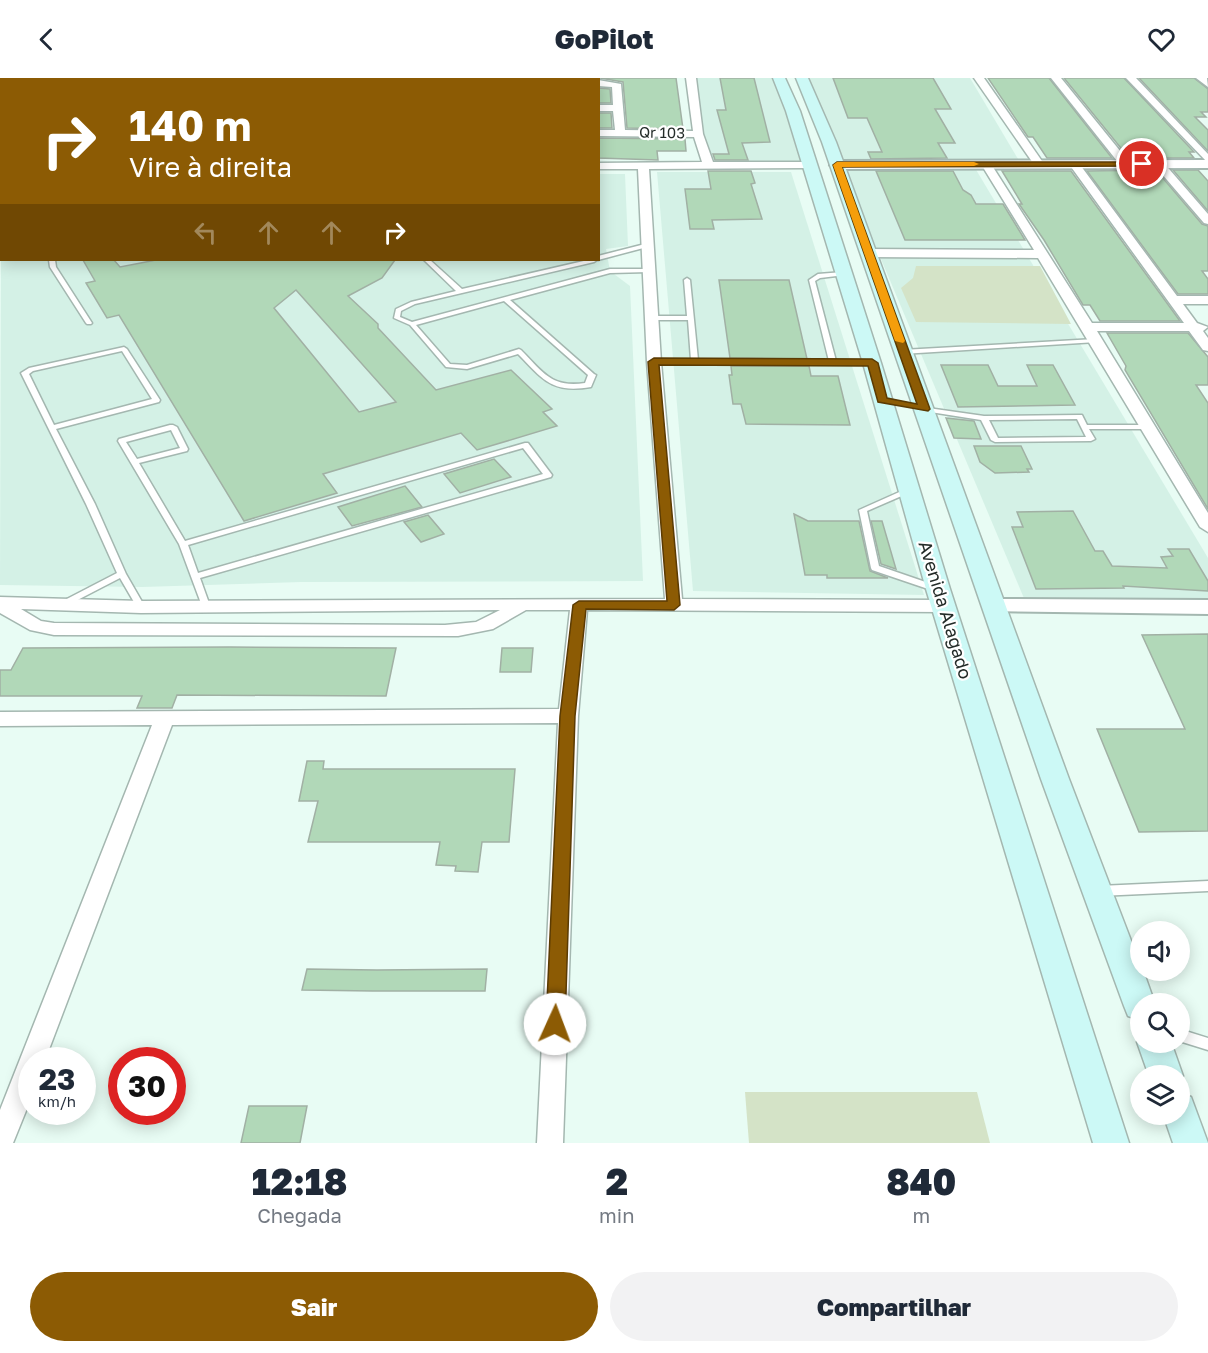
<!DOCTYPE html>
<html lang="pt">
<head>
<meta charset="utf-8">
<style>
	:root { --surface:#fff; --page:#f2f2f3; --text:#1f2937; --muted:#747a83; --accent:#8c5b04 }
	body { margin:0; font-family:"Golos Text",sans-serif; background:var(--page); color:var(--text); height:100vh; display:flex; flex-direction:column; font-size:22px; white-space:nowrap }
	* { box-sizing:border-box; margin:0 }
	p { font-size:20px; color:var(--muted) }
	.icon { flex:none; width:33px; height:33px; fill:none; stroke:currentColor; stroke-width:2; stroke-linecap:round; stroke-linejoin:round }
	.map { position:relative; height:1065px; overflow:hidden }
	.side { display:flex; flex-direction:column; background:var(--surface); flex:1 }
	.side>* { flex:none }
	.hud { position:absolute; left:0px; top:0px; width:600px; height:183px; box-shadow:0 3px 15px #0003; background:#8c5b04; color:#fff; overflow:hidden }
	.fabs { position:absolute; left:1130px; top:843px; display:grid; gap:12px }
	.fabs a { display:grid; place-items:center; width:60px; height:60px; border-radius:50%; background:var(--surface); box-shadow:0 3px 15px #0003; font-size:30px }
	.speed { position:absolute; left:18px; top:969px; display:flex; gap:12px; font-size:30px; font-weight:700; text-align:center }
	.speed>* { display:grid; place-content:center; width:78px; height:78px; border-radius:50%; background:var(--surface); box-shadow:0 3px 15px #0003; line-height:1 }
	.speed small { font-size:15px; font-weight:400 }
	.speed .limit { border:9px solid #d22; background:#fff; color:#111 }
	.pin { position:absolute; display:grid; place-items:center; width:51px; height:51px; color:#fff; margin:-26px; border:3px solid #fff; border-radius:50%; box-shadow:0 2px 6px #0007 }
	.me { position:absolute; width:66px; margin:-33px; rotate:2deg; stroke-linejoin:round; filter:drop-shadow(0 0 4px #0008) }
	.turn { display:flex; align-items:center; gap:21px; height:126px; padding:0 30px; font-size:27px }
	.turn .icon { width:78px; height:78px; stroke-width:2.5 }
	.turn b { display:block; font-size:42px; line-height:51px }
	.lanes { display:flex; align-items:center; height:57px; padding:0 30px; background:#0003; justify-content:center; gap:30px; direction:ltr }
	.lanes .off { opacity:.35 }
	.eta { display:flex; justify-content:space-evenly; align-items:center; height:102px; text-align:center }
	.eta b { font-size:36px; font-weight:800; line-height:42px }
	.action { display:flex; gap:12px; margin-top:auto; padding:12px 30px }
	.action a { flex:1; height:69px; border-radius:36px; background:var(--accent); color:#fff; font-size:24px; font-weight:800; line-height:69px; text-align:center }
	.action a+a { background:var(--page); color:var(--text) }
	header { display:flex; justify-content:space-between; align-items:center; height:78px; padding:0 30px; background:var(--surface); font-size:27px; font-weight:800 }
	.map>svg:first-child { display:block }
</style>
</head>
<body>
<header><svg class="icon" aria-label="back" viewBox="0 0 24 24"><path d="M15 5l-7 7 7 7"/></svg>GoPilot<svg class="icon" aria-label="heart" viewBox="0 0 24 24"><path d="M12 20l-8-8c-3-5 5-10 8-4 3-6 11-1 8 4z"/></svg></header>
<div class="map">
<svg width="1208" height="1065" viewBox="0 0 1208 1065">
	<rect width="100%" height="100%" fill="#e8fcf4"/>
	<g fill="#d4f1e6">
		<polygon points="694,0 781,0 808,87 709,88"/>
		<polygon points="806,0 970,0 1021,86 837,87"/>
		<polygon points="975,90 1208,480 1208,525 1026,525 843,91"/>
		<polygon points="657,94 791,94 924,517 693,513"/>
		<polygon points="599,96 625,96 628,168 606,171 610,193 630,208 643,503 301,504 142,509 0,507 1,168 2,182 598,182"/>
	</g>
	<g fill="#d4e3c7">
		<polygon points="916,188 1040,188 1071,246 916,244 901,210 913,200"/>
		<polygon points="745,1014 977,1014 990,1065 749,1065"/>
	</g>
	<g fill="#b1d8b8" stroke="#a1b0a4" stroke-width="1.5" fill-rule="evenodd">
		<polygon points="600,0 676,0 683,51 627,50 623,4"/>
		<polygon points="720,0 754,0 770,64 742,65 748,82 715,82 713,76 729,76 717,32 726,32"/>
		<polygon points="833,0 933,0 951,31 935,31 955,65 938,65 947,80 871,81 868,74 882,74 867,40 848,40"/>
		<polygon points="988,0 1049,0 1112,80 1047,80 1033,59 1028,59"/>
		<polygon points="1064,0 1124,0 1194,74 1189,74 1194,80 1129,80"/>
		<polygon points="1139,0 1194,0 1208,11 1208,34 1201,34 1206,39 1195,39 1208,52 1208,73"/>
		<polygon points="598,10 610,11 611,25 598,25"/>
		<polygon points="598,35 611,35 612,50 598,50"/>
		<polygon points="598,60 685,61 686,73 657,73 658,82 598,80"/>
		<polygon points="1156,92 1202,146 1208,148 1208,193 1202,193 1208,201 1208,216 1178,216 1087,93"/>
		<polygon points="1173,92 1198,92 1208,103 1208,133"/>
		<polygon points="708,93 751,93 755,105 751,106 762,141 712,142 714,151 690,151 685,111 711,111"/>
		<polygon points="876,93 953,93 963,112 971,117 976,126 1003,126 1025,162 905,162"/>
		<polygon points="1002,93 1071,93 1180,243 1100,243 1090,227 1083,227 1044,162 1019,126 1022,126"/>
		<path d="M83 182H114L120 189 156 182H395L382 200 348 218 378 246V250L436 312 511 292 552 331 543 334 557 348 477 372 461 355 323 396 337 415 244 443 119 237 107 240 86 205 95 203ZM296 212 396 324 359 334 274 230Z"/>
		<polygon points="719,202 789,202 807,281 730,280"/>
		<polygon points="1107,255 1188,255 1208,279 1208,307 1196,307 1208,325 1208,431 1125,292 1126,288"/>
		<polygon points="941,287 988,287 998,308 1037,308 1027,287 1053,287 1075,327 958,329"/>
		<polygon points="731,288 809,288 811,298 838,298 850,347 746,346 741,326 733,326 729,297 732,297"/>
		<polygon points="946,340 974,343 981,361 954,360"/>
		<polygon points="974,368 1021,368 1032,391 1027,391 1029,394 995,395 980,384"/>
		<polygon points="494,381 511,399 460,415 444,396"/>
		<polygon points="405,408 422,429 352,448 338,429"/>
		<polygon points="1073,433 1095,473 1103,473 1112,488 1167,490 1161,479 1173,478 1168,471 1189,471 1208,503 1208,513 1123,508 1124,510 1036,511 1012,449 1023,449 1017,434"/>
		<polygon points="794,436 808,443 859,443 870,493 888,500 827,500 827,497 805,497"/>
		<polygon points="428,437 444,456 421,464 404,444"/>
		<polygon points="871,443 882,443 896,491 881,486"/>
		<polygon points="1208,556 1208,753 1139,754 1097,651 1185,651 1142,557"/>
		<polygon points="23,570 230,569 396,570 386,618 177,617 172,630 137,630 142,618 0,618 0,592 11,592"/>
		<polygon points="502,570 533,570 531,594 500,594"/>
		<polygon points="307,683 324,683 323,691 515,691 509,764 482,764 478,794 455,793 456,788 436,787 440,764 308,764 318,723 299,723"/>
		<polygon points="307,891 377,892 487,891 485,913 373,913 302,912"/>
		<polygon points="249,1028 307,1028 300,1065 241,1065"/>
	</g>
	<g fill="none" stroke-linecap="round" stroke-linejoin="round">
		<defs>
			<g id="service">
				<path d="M649 165 651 166V168L598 182H597L594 184 415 226 401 233 400 239 412 244 610 191H651V193L649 194 610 195 510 222 594 296 596 297 591 309C551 316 543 301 518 276L467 291 446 289 410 247 394 240 396 231 411 224 456 213 424 182H430L462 211 588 182H598V178ZM504 223 588 297 585 305C551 310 543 294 521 272L519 271 467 287 450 286 416 247Z"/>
				<polygon points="49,182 55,182 56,189 92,245 91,246 87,246 86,245 50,189"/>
				<polygon points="843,194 845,195 845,197 820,200 815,203 836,283 872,283 874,284 874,286 654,286 651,284 654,282 691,282 688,242 651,242 648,240 651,238 687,238 684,202 687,200 690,202 698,282 829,283 809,202 818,196"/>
				<polygon points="1095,261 1098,263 1097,264 902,276 899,274 902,272"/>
				<path d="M124 269 127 271 160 322 159 324 56 351 95 426 126 496 145 529 141 532 138 531 120 500 64 529 60 526 61 524 117 495 86 426 21 295 29 290ZM122 273 152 321 54 347 29 296 33 293Z"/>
				<path d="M921 329 984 338 1079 337H1082L1087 347H1147L1151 349 1147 351H1089L1095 361 1091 363 995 364 991 362 981 342 924 333 920 331ZM1077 341 1086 359 998 360 989 342Z"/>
				<path d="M170 347H173L177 349 188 371 187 373 139 385 185 463 525 365H528L552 397 551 399 200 500 210 528 206 531 202 528 179 466 118 363 119 361ZM171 352 180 370 137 381 126 364ZM523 370 543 396 198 495 188 467Z"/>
				<polygon points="906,411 909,411 913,413 867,433 879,488 940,509 941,511 940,513 934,513 872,492 871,490 859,432"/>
				<polygon points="1208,803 1208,813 1099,818 1095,816 1093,813 1095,810 1099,808"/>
				<polygon points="1179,951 1208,960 1208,972 1179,963"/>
			</g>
			<g id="minor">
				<polygon points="101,0 111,0 101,2"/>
				<rect x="390" y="0" width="10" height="2"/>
				<path d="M686 0H696L703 56 713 84H808L813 87 808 90 649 91 661 284 682 521 943 522 952 528 943 534 587 532 578 638 563 1065H537L558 645 172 647 45 982H32V1018L13 1065H0V1032L152 647 0 648V634L559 631 570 532H526L493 551 458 558 54 557 30 552 0 535V519L141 523 665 521 647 284 638 91H598V85L702 84 694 59 598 58V52H615L613 33H598V27H613L612 9 598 8V2L621 6 625 52 693 53ZM21 531 141 535 500 532 476 544 445 547 54 545 41 543Z"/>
				<polygon points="974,0 984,0 1044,86 1043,88 1035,88"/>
				<polygon points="1051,0 1061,0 1129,84 1129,88 1121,88"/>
				<polygon points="1126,0 1136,0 1208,76 1208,85"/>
				<polygon points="1196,0 1207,0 1208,9"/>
				<rect x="0" y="81" width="2" height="7"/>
				<polygon points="986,83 991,86 1092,245 1184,245 1069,86 1074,83 1078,84 1177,218 1208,218 1208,226 1183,226 1197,245 1208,249 1203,253 1208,260 1208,273 1203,272 1189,253 1097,253 1208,435 1208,454 1200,449 1038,180 868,179 862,175 868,171 1034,172 981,86"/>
				<polygon points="1155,84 1163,84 1208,136 1208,146 1204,145 1155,88"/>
				<polygon points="0,116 2,116 0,123"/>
			</g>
			<g id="tertiary">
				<polygon points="1208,82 1208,90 837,91 830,87 837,83"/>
				<polygon points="996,521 1208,522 1208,536 988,533 985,528 988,523"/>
			</g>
			<g id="secondary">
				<polygon points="773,0 785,0 800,33 881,285 950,511 1129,1065 1093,1065 926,511 863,285 786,33"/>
				<polygon points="796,0 808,0 836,64 1069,701 1140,886 1140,892 1143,892 1155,926 1140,926 1140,942 1128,938 1124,928 1041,701 822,64"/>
				<polygon points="1140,958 1140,964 1171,964 1183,998 1179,1007 1179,998 1149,998 1137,964"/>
				<polygon points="1179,1015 1191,1019 1208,1065 1173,1065 1163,1036 1179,1036"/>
			</g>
		</defs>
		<use href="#service" stroke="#a4b7b0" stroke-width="3"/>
		<use href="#minor" stroke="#a4b7b0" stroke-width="3"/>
		<use href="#tertiary" stroke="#a4b7b0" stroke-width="4"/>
		<use href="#secondary" stroke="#a4b7b0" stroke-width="3"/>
		<use href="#service" fill="#fff" fill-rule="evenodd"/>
		<use href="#minor" fill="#fff" fill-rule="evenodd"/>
		<use href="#tertiary" fill="#fff" fill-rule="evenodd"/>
		<use href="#secondary" fill="#ccf9f6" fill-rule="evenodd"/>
	</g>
	<polygon fill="#8c5b04" stroke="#5b3b03" stroke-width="1.5" points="837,84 1142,84 1146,86 1142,88 842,89 930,331 928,333 878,324 868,288 659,287 680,527 674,532 586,531 575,638 565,946 562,952 555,955 548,952 546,946 560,638 573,527 579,523 667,523 648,284 654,280 872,281 878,285 887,320 917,326 833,87"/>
	<polygon fill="#f59e0b" points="837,84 974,84 979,86 974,88 842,89 905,263 903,265 895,263 833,87"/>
	<g text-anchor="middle" stroke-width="4.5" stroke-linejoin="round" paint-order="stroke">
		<g font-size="15" fill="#242c29" stroke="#fff">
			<text transform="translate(662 55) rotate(1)" y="5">Qr 103</text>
		</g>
		<g font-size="18" fill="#242c29" stroke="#fff">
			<text transform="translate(945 532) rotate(73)" y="6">Avenida Alagado</text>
		</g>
	</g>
</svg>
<div class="fabs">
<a><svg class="icon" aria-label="sound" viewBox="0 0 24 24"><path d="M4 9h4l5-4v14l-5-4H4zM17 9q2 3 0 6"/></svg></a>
<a><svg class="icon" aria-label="search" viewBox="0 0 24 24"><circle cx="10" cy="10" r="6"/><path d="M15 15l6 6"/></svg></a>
<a><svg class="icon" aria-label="layers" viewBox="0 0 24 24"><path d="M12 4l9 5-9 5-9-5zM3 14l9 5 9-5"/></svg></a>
</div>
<div class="speed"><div>23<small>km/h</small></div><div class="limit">30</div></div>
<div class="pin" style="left:1142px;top:86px;background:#d93025"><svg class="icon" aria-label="arrive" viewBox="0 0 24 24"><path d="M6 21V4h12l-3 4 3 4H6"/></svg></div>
<svg class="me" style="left:555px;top:946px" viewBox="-20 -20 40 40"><circle r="19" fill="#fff"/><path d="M0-13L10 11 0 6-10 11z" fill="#8c5b04"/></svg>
<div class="hud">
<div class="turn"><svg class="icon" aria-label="right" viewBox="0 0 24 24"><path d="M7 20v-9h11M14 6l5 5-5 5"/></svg><div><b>140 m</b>Vire à direita</div></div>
<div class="lanes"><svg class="icon off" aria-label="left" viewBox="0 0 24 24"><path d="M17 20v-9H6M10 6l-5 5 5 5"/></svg><svg class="icon off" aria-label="ahead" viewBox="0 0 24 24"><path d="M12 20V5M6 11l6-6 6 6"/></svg><svg class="icon off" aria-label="ahead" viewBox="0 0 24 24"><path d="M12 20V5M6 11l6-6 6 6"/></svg><svg class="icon" aria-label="right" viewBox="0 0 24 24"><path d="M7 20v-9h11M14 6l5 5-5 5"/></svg></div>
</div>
</div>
<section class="side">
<div class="eta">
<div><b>12:18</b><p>Chegada</p></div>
<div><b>2</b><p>min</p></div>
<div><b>840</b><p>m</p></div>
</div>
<div class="action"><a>Sair</a><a>Compartilhar</a></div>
</section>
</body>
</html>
